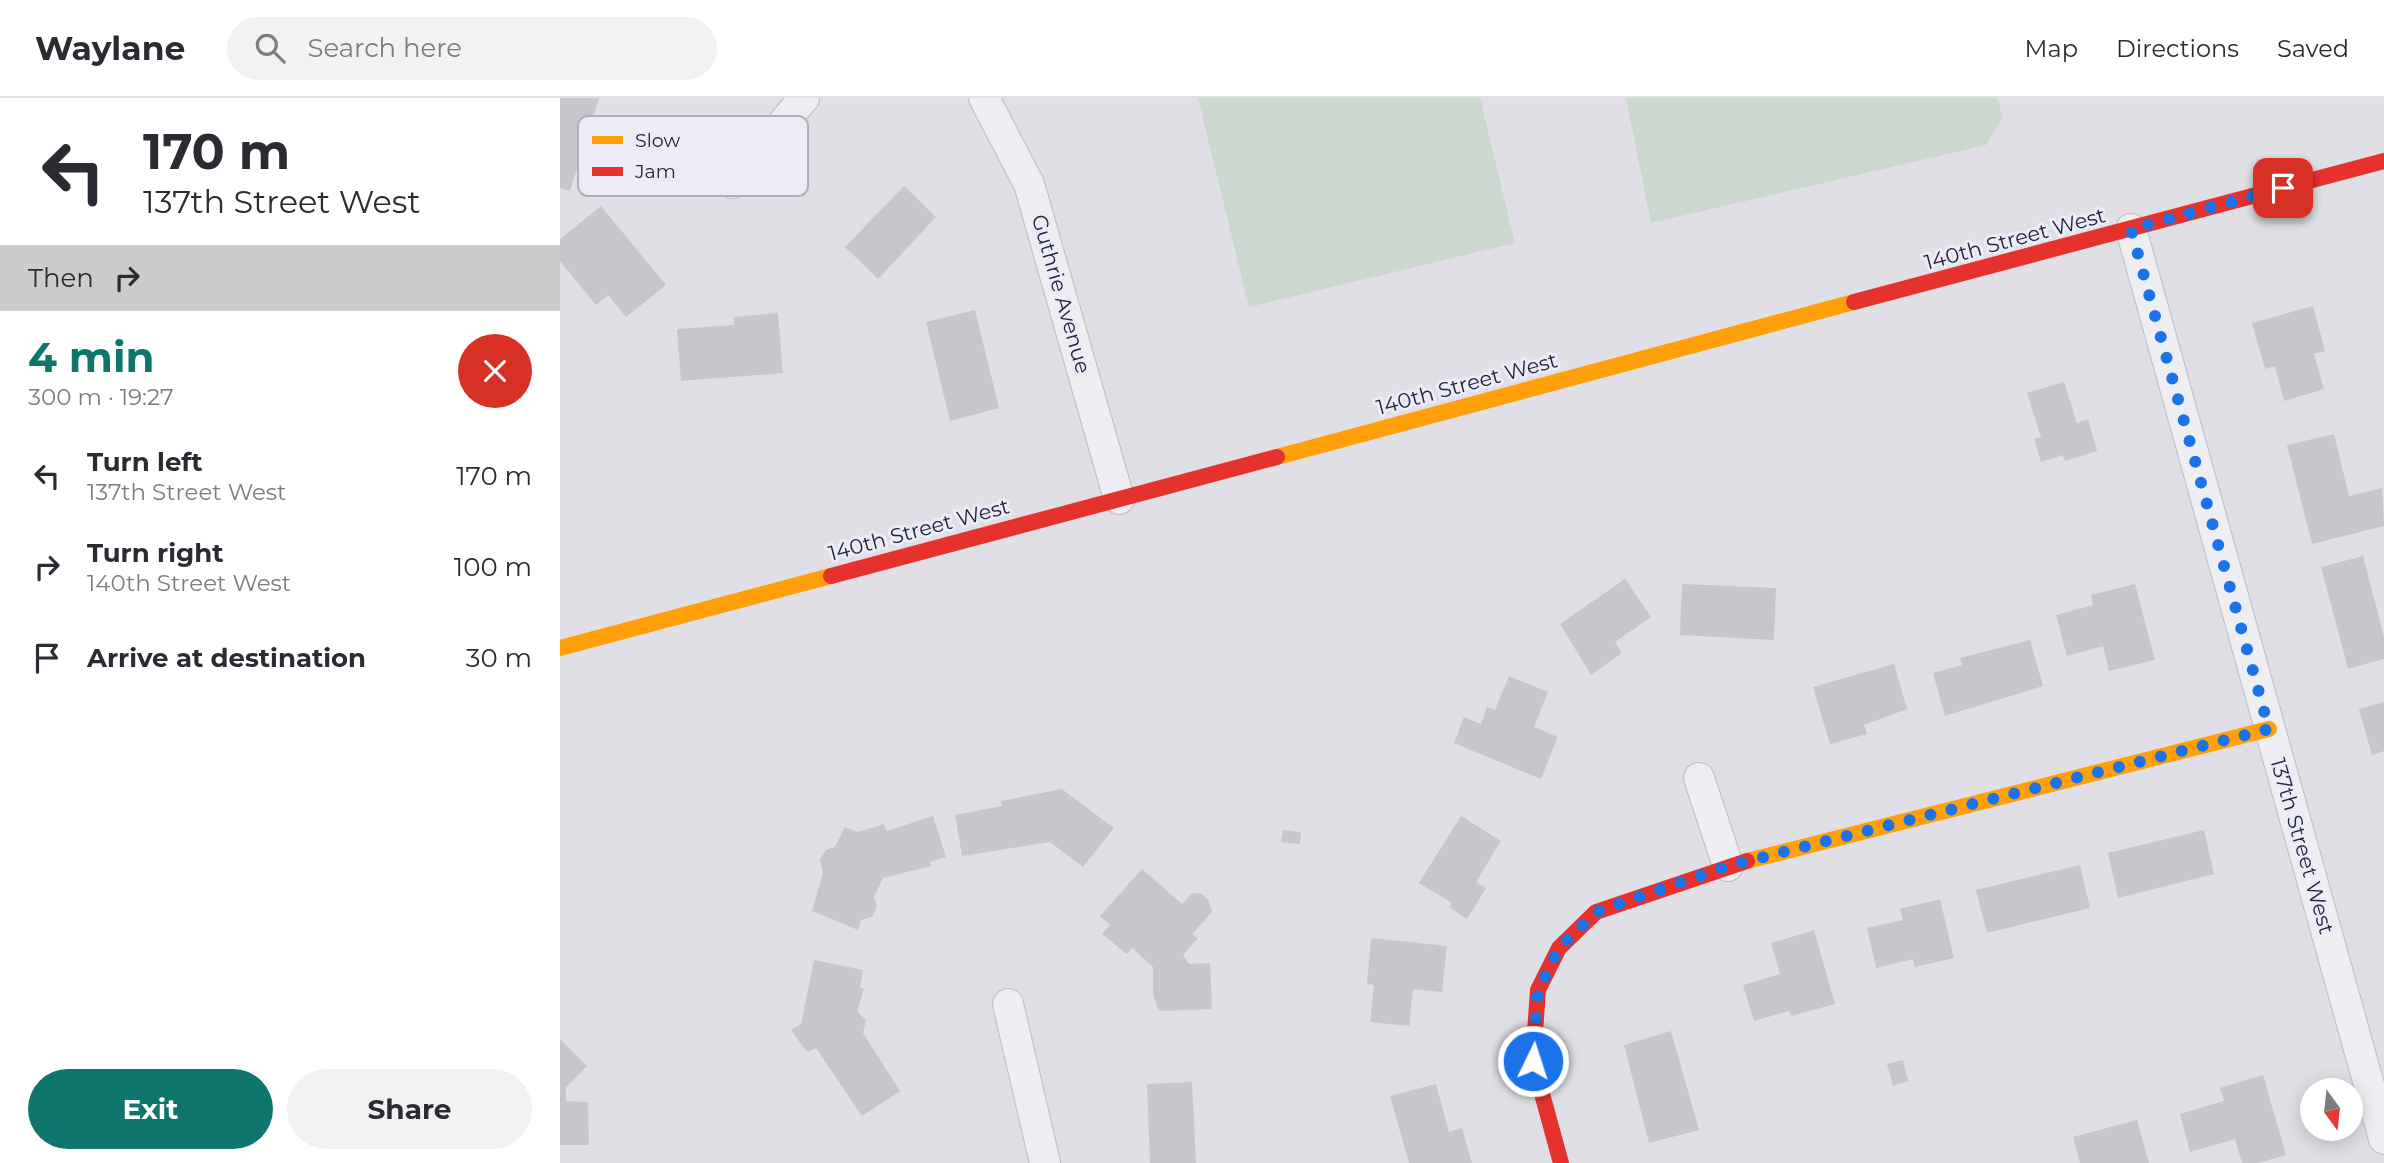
<!DOCTYPE html>
<html lang="en">
<head>
<meta charset="utf-8">
<style>
	:root { --surface:#fff; --page:#f2f2f3; --text:#2b2b33; --muted:#7c7c81; --line:#e1e1e2; --accent:#0f766e }
	body { margin:0; font-family:Montserrat,sans-serif; background:var(--page); color:var(--text); height:100vh; display:flex; flex-direction:column; font-size:26px; white-space:nowrap }
	* { box-sizing:border-box; margin:0 }
	p { font-size:23px; color:var(--muted) }
	.icon { flex:none; width:38px; height:38px; fill:none; stroke:currentColor; stroke-width:2; stroke-linecap:round; stroke-linejoin:round }
	.map { position:relative; flex:1; overflow:hidden }
	.side { display:flex; flex-direction:column; background:var(--surface); width:560px }
	.side>* { flex:none }
	.hud { background:#fff; color:var(--text); overflow:hidden }
	.needle { width:46px; rotate:165deg }
	.controls { position:absolute; left:1740px; top:980px; display:grid; gap:14px }
	.controls a { display:grid; place-items:center; width:63px; height:63px; border-radius:50%; background:var(--surface); box-shadow:0 4px 18px #0003; font-size:35px }
	.pin { position:absolute; display:grid; place-items:center; width:60px; height:60px; color:#fff; margin:-30px; border-radius:14px; box-shadow:0 4px 10px #0006 }
	.me { position:absolute; width:77px; margin:-38px; rotate:4deg; stroke-linejoin:round; filter:drop-shadow(0 0 5px #0008) }
	.turn { display:flex; align-items:center; gap:24px; height:147px; padding:0 28px; font-size:32px }
	.turn .icon { width:91px; height:91px; stroke-width:2.5 }
	.turn b { display:block; font-size:49px; line-height:60px }
	.then { display:flex; align-items:center; height:66px; padding:0 28px; background:#0003; gap:14px; font-size:26px }
	.round { display:grid; place-items:center; flex:none; width:74px; height:74px; border-radius:37px; background:var(--page) }
	.overview { display:flex; align-items:center; justify-content:space-between; height:119px; padding:0 28px }
	h1 { font-size:42px; font-weight:700; line-height:52px; color:var(--accent) }
	.cta { display:flex; gap:14px; margin-top:auto; padding:14px 28px }
	.cta a { flex:1; height:80px; border-radius:42px; background:var(--accent); color:#fff; font-size:28px; font-weight:700; line-height:80px; text-align:center }
	.cta a+a { background:var(--page); color:var(--text) }
	ul { padding:0; list-style:none }
	li { display:flex; align-items:center; gap:21px; height:91px; padding:0 28px }
	li div { flex:1 }
	li b { display:block; font-size:26px }
	li em { font-style:normal }
	header { display:flex; align-items:center; gap:42px; box-sizing:border-box; height:98px; padding:0 35px; background:var(--surface); border-bottom:2px solid var(--line) }
	header strong { font-size:33px }
	nav { display:flex; gap:38px; margin-inline-start:auto; font-size:24px }
	.search { width:490px; height:63px; background:var(--page); display:flex; align-items:center; gap:18px; box-sizing:border-box; padding:0 24px; border-radius:38px; color:var(--muted); font-size:26px }
	main { display:flex; flex:1; min-height:0 }
	.map>svg:first-child { display:block }
</style>
</head>
<body>
<header>
<strong>Waylane</strong>
<div class="search"><svg class="icon" aria-label="search" viewBox="0 0 24 24"><circle cx="10" cy="10" r="6"/><path d="M15 15l6 6"/></svg>Search here</div>
<nav><a>Map</a><a>Directions</a><a>Saved</a></nav>
</header>
<main>
<section class="side">
<div class="hud">
<div class="turn"><svg class="icon" aria-label="left" viewBox="0 0 24 24"><path d="M17 20v-9H6M10 6l-5 5 5 5"/></svg><div><b>170 m</b>137th Street West</div></div>
<div class="then">Then<svg class="icon" aria-label="right" viewBox="0 0 24 24"><path d="M7 20v-9h11M14 6l5 5-5 5"/></svg></div>
</div>
<div class="overview"><div><h1>4 min</h1><p>300 m · 19:27</p></div><a class="round" style="background:#d93025;color:#fff"><svg class="icon" aria-label="close" viewBox="0 0 24 24"><path d="M6 6l12 12M18 6L6 18"/></svg></a></div>
<ul>
<li><svg class="icon" aria-label="left" viewBox="0 0 24 24"><path d="M17 20v-9H6M10 6l-5 5 5 5"/></svg><div><b>Turn left</b><p>137th Street West</p></div><em>170 m</em></li>
<li><svg class="icon" aria-label="right" viewBox="0 0 24 24"><path d="M7 20v-9h11M14 6l5 5-5 5"/></svg><div><b>Turn right</b><p>140th Street West</p></div><em>100 m</em></li>
<li><svg class="icon" aria-label="arrive" viewBox="0 0 24 24"><path d="M6 21V4h12l-3 4 3 4H6"/></svg><div><b>Arrive at destination</b></div><em>30 m</em></li>
</ul>
<div class="cta"><a>Exit</a><a>Share</a></div>
</section>
<div class="map">
<svg width="1824" height="1065" viewBox="0 0 1824 1065">
	<rect width="100%" height="100%" fill="#dfdfe5"/>
	<g fill="#ccd8cf">
		<polygon points="638,0 920,0 955,145 689,209"/>
		<polygon points="1066,0 1437,0 1443,20 1426,47 1091,125"/>
	</g>
	<g fill="#c6c6cd">
		<polygon points="0,0 39,0 10,93 0,90"/>
		<polygon points="344,88 376,119 318,181 285,149"/>
		<polygon points="41,108 106,187 66,219 48,197 36,207 0,163 0,141"/>
		<polygon points="1753,208 1765,253 1754,256 1764,291 1724,303 1715,268 1705,271 1692,225"/>
		<polygon points="415,212 439,310 390,323 366,224"/>
		<polygon points="218,215 223,275 121,283 117,231 174,227 174,219"/>
		<polygon points="1504,284 1517,325 1528,321 1537,353 1505,363 1503,357 1481,364 1474,341 1481,339 1467,295"/>
		<polygon points="1774,336 1789,398 1822,390 1824,428 1752,446 1727,347"/>
		<polygon points="1803,458 1824,539 1824,561 1788,571 1761,469"/>
		<polygon points="1065,481 1091,519 1055,544 1062,555 1031,577 1000,526"/>
		<polygon points="1122,486 1216,490 1214,542 1120,537"/>
		<polygon points="1575,486 1595,562 1549,573 1543,548 1507,558 1496,517 1533,507 1531,497"/>
		<polygon points="1470,542 1483,588 1385,618 1373,575 1402,567 1400,560"/>
		<polygon points="1334,566 1347,611 1304,627 1307,636 1270,646 1253,589"/>
		<polygon points="949,578 988,594 974,629 998,639 981,681 894,645 904,619 921,626 927,609 935,612"/>
		<polygon points="1824,604 1824,653 1812,657 1799,611"/>
		<polygon points="502,691 554,730 523,769 490,744 402,758 395,717 442,708 441,703"/>
		<polygon points="373,718 386,759 370,764 371,768 323,780 314,799 317,808 312,819 301,822 298,832 252,813 263,775 260,762 266,752 275,749 285,729 298,734 324,726 327,733"/>
		<polygon points="901,718 941,743 916,784 926,790 907,821 889,809 892,805 859,785"/>
		<polygon points="723,732 741,734 740,746 721,744"/>
		<polygon points="1644,732 1654,776 1558,800 1548,755"/>
		<polygon points="1520,767 1530,810 1427,835 1416,792"/>
		<polygon points="582,771 622,806 632,795 642,796 649,803 652,814 632,836 638,840 623,857 629,866 650,865 652,911 599,913 593,897 593,869 572,850 567,856 542,836 550,827 540,818"/>
		<polygon points="1380,801 1394,860 1355,869 1353,861 1316,870 1307,830 1343,822 1340,811"/>
		<polygon points="1254,832 1275,906 1231,918 1229,913 1194,923 1183,887 1220,876 1211,845"/>
		<polygon points="811,840 887,848 882,894 853,891 849,928 810,924 814,887 807,886"/>
		<polygon points="254,862 303,872 300,890 304,891 297,913 306,922 303,935 340,993 302,1018 256,950 247,954 231,932 241,926"/>
		<polygon points="1111,933 1139,1032 1089,1045 1064,947"/>
		<polygon points="0,941 27,968 6,989 6,1003 28,1004 29,1047 0,1047"/>
		<polygon points="1343,962 1348,983 1333,988 1327,966"/>
		<polygon points="1703,977 1726,1057 1698,1065 1682,1065 1675,1041 1630,1054 1620,1016 1664,1003 1660,990"/>
		<polygon points="632,984 636,1065 590,1065 587,986"/>
		<polygon points="876,986 889,1034 902,1030 912,1065 849,1065 830,998"/>
		<polygon points="1577,1022 1589,1065 1520,1065 1513,1039"/>
	</g>
	<g fill="none" stroke-linecap="round" stroke-linejoin="round">
		<defs>
			<g id="street">
				<polyline points="424,0 469,86 559,401"/>
				<polyline points="173,85 244,0"/>
				<polyline points="1571,131 1824,1041"/>
				<polyline points="1139,680 1168,768"/>
				<polyline points="448,906 485,1065"/>
			</g>
		</defs>
		<use href="#street" stroke="#bcbcc3" stroke-width="32"/>
		<use href="#street" stroke="#eeeef2" stroke-width="30"/>
		<g stroke="#ff9f0a" stroke-width="16">
			<polyline points="717,359 1294,204"/>
			<polyline points="0,550 271,478"/>
			<polyline points="1187,763 1709,631"/>
		</g>
		<g stroke="#e5322d" stroke-width="16">
			<polyline points="1294,204 1824,63"/>
			<polyline points="271,478 717,359"/>
			<polyline points="1001,1065 973,963 978,892 999,850 1036,814 1187,763"/>
		</g>
	</g>
	<g fill="none" stroke-linecap="round" stroke-linejoin="round">
		<polyline stroke="#1a73e8" stroke-width="12" stroke-dasharray="0 21.6" points="973,963 978,892 999,850 1036,814 1168,768 1709,631 1571,131 1723,90"/>
	</g>
	<g text-anchor="middle" stroke-width="6" stroke-linejoin="round" paint-order="stroke">
		<g font-size="21" fill="#24253f" stroke="#ebecf5">
			<text transform="translate(1455 141) rotate(-15)" y="7">140th Street West</text>
			<text transform="translate(501 196) rotate(74)" y="7">Guthrie Avenue</text>
			<text transform="translate(907 286) rotate(-15)" y="7">140th Street West</text>
			<text transform="translate(359 432) rotate(-15)" y="7">140th Street West</text>
			<text transform="translate(1742 748) rotate(74)" y="7">137th Street West</text>
		</g>
	</g>
	<rect x="18" y="18" width="230" height="80" rx="10" fill="#ebecf5" stroke="#afb0be" stroke-width="2"/>
	<rect x="32" y="38" width="31" height="8" fill="#ff9f0a"/>
	<rect x="32" y="69" width="31" height="9" fill="#e5322d"/>
	<g font-size="19" fill="#24253f">
		<text x="75" y="49">Slow</text>
		<text x="75" y="80">Jam</text>
	</g>
</svg>
<div class="controls">
<a><svg class="needle" viewBox="-14 -14 28 28"><path d="M0-13l5 13h-10z" fill="#e53935"/><path d="M0 13l5-13h-10z" fill="#7c7c81"/></svg></a>
</div>
<div class="pin" style="left:1723px;top:90px;background:#d93025"><svg class="icon" aria-label="arrive" viewBox="0 0 24 24"><path d="M6 21V4h12l-3 4 3 4H6"/></svg></div>
<svg class="me" style="left:973px;top:963px" viewBox="-20 -20 40 40"><circle r="17" fill="#1a73e8" stroke="#fff" stroke-width="3"/><path d="M0-11L8 9 0 5-8 9z" fill="#fff"/></svg>
</div>
</main>
</body>
</html>
